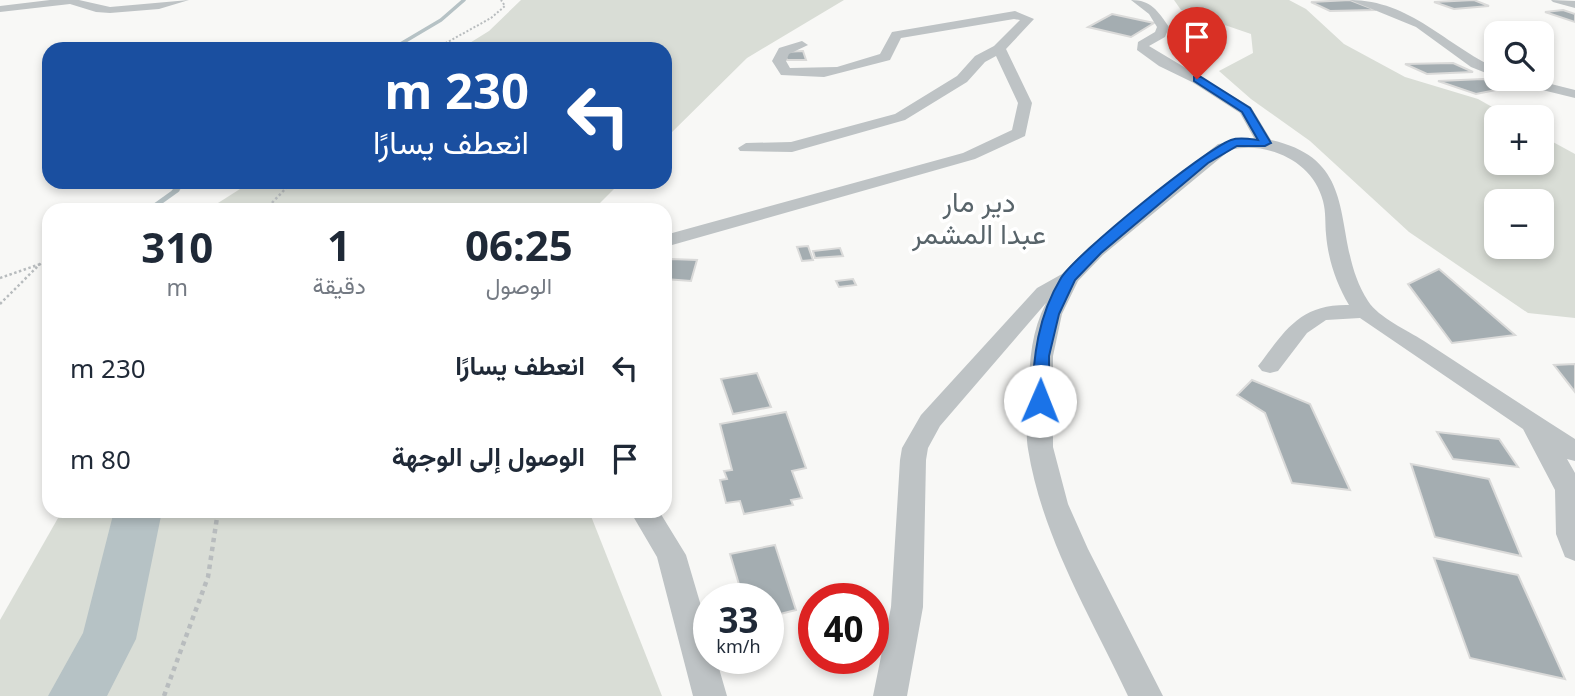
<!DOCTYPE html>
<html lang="ar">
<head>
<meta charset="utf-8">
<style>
	:root { --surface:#fff; --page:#f6f6f7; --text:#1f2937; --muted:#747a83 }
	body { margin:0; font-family:"Noto Sans",Vazirmatn,sans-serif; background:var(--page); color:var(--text); direction:rtl; height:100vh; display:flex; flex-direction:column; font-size:26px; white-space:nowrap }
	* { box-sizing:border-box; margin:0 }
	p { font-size:23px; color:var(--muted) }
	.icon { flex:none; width:38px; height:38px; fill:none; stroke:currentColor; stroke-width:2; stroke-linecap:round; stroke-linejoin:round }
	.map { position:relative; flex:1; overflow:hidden; direction:ltr }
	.details { position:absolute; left:42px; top:203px; width:630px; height:315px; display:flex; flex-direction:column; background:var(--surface); border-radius:21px; box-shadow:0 4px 10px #0003; direction:rtl }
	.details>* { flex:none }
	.guide { position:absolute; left:42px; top:42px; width:630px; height:147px; border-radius:21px; box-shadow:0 4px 10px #0003; direction:rtl; background:#1a4fa0; color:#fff; overflow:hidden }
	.tools { position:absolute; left:1484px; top:21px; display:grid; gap:14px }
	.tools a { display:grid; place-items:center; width:70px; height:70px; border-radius:14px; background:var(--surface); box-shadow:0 4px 10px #0003; font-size:35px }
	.speed { position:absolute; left:693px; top:583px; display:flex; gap:14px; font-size:35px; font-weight:700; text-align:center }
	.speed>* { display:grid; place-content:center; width:91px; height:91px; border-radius:50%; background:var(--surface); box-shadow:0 4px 10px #0003; line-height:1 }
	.speed small { font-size:18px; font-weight:400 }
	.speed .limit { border:10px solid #d22; background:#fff; color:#111 }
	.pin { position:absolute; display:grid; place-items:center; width:60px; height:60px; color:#fff; margin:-72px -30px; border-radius:50% 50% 50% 0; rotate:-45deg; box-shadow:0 0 7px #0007 }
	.pin .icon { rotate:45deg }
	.me { position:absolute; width:77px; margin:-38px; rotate:1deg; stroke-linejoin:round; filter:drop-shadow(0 0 5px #0008) }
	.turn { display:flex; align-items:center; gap:24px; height:147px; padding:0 28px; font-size:32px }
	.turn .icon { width:91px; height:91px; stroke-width:2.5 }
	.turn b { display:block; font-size:49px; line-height:60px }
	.eta { display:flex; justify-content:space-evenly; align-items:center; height:119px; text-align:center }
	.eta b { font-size:42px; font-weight:700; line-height:49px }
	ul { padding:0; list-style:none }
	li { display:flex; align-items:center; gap:21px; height:91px; padding:0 28px }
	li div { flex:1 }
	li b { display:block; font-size:26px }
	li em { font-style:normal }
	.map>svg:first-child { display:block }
</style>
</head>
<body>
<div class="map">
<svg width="1575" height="696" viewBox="0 0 1575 696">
	<rect width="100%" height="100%" fill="#f8f8f6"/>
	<g fill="#d9ddd6" fill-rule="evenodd">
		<polygon points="521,0 844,0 747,58 665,139 665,49 460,49 489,31"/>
		<path d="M1174 0H1289L1306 9 1344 44 1405 77 1478 99 1510 117H1496V163H1542V136L1575 154V318L1528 313 1409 232 1310 141 1251 99 1219 71 1253 53 1251 34 1181 10ZM1496 201H1542V247H1496Z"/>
		<polygon points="251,182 621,182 593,210 207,210"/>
		<polygon points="62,511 589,511 662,696 0,696 0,620"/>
	</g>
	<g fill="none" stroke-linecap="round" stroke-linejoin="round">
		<polyline stroke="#b6c2c5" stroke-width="3.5" points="392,49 441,20 464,0"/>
		<polyline stroke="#b6c2c5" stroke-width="4.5" points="174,191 187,182"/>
		<polyline stroke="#b6c2c5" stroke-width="5" points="149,210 177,190"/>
		<polygon fill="#b6c2c5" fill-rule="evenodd" points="114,511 162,511 136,639 107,696 48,696 83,633"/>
	</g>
	<g fill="#a4adb1" stroke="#dadad9" stroke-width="2">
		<polygon points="1350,0 1376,10 1330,11 1311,2"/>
		<polygon points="1474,0 1489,6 1454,9 1434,2"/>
		<polygon points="1563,10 1575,14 1575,22 1545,12"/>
		<polygon points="1112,14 1154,23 1131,37 1088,27"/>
		<polygon points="803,51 806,60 787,60 784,52"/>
		<polygon points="1453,63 1473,72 1427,74 1405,64"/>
		<polygon points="1483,79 1511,87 1476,94 1438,81"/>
		<polygon points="808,246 813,260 802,261 797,247"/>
		<polygon points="840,248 843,256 815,258 813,251"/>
		<polygon points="671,259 697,260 691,281 665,279"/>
		<polygon points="1439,269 1515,335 1452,343 1408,284"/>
		<polygon points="853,279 856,285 839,287 836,281"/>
		<polygon points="1575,364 1575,392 1554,365"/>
		<polygon points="757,373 771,407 733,414 721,379"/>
		<polygon points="1252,380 1310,404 1350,490 1292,483 1265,413 1237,395"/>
		<polygon points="786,412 806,468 792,471 802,498 791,500 793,505 744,514 740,501 726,503 720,480 727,479 724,471 732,470 720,424"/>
		<polygon points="1437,432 1499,439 1518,467 1453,459"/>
		<polygon points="1411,464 1489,479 1521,556 1435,537"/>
		<polygon points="775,545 796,610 768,617 768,598 743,598 730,554"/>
		<polygon points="1434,558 1518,575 1565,679 1470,658"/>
	</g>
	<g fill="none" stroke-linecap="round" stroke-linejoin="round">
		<polyline stroke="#b8bcbe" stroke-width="2" stroke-dasharray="2 2" stroke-linecap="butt" points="435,49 491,18 505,6 501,0"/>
		<g stroke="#b8bcbe" stroke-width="2.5" stroke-dasharray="2.5 2.5" stroke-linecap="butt">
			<polyline points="265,210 292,182"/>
			<polyline points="0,278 49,261"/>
			<polyline points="0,304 42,262"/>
		</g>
		<polyline stroke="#b8bcbe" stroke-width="4.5" stroke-dasharray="4.5 4.5" stroke-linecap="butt" points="164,696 208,577 218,511"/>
		<g fill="#bec3c5" fill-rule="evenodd">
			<polygon points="50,0 79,0 110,7 189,0 159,9 110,13 96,12 70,4 0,12 0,6"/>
			<path d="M1131 0C1151 0 1158 11 1169 27L1165 37 1149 46 1251 107 1271 140C1366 161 1328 239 1368 301 1379 318 1407 330 1424 341 1474 374 1525 407 1575 439V461L1567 459 1575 473V561L1565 557 1556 534 1555 490 1523 429 1360 318 1326 320 1307 333 1278 371 1270 373 1262 371 1258 366 1262 361C1287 327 1303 304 1349 305 1336 283 1328 259 1326 234 1325 223 1326 212 1323 201 1313 161 1268 141 1230 150L1103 255 1078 281 1062 314 1053 356V447L1068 504 1088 549 1163 696H1128C1091 617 1042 537 1028 449 1025 431 1028 410 1029 391 1029 360 1032 330 1046 303L940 426 928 448 926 460 923 607 907 696H873L891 607 900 460 902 448 921 415 1037 288 1062 274 1089 247 1218 144 1254 138 1240 113 1192 82 1159 66 1137 50 1138 42 1155 32 1157 27 1149 14Z"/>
			<path d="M1350 0C1410 0 1447 46 1496 68V77L1471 67 1416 27Z"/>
			<polygon points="1551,0 1575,1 1575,8 1553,2"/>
			<polygon points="1015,11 1034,19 1006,49 1032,103 1025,136 975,159 665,247 665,235 963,153 1012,130 1018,103 996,56 985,62 967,82 905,120 792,152 740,151 738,148 746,143 791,142 895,114 957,76 975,56 994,46 1020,20 1014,19 901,38 890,60 824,77 781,75 772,61 779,48 802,41 808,45 789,54 786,61 790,68 837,67 880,54 892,32"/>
			<polygon points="1508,79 1531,79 1575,90 1575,98 1510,82"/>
			<polygon points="630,511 659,511 686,555 709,633 709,658 716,658 727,696 693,696 657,557"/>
		</g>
	</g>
	<path fill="#1a73e8" stroke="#114b97" stroke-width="2" d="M1194 77H1201L1250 108 1271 143 1265 146H1237L1208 163 1101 253 1075 280 1059 314 1049 356V401L1046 405H1034L1032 401C1033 357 1038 316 1061 278 1076 254 1204 150 1231 140 1239 137 1250 139 1258 140L1242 112 1194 81Z"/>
	<g text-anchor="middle" stroke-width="7" stroke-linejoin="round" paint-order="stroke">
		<g font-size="28" fill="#58646a" stroke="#fff">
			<text x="979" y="212">دير مار<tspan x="979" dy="32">عبدا المشمر</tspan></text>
		</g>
	</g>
</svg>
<div class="tools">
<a><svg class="icon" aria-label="search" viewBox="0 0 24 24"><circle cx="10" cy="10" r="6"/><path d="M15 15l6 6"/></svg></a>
<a>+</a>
<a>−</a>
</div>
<div class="speed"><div>33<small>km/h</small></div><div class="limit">40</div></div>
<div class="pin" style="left:1197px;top:79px;background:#d93025"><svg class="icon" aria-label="arrive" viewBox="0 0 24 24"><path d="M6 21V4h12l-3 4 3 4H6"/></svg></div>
<svg class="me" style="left:1040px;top:401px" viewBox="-20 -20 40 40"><circle r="19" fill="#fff"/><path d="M0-13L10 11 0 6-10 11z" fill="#1a73e8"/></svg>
<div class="guide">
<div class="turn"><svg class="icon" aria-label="left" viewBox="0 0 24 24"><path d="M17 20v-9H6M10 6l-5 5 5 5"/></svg><div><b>230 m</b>انعطف يسارًا</div></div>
</div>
<section class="details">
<div class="eta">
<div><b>06:25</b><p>الوصول</p></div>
<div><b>1</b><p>دقيقة</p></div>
<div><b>310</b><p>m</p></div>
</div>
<ul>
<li><svg class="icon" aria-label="left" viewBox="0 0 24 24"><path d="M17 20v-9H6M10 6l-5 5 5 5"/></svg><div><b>انعطف يسارًا</b></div><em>230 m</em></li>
<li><svg class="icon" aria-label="arrive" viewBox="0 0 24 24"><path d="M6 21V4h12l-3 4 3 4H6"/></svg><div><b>الوصول إلى الوجهة</b></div><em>80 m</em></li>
</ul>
</section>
</div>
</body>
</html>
